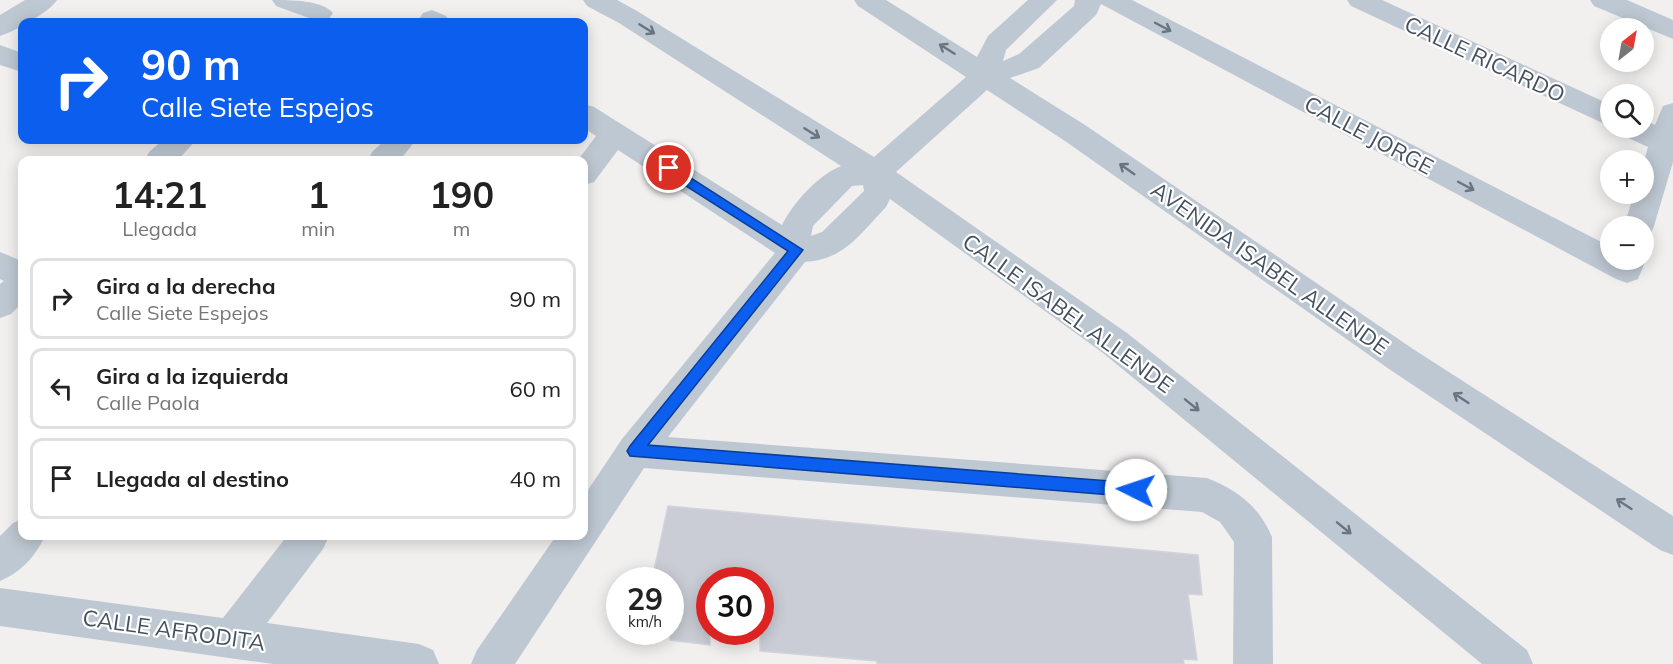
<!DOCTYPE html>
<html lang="es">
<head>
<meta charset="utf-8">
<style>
	:root { --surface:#fff; --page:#f2f2f2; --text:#222; --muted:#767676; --line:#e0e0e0 }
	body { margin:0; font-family:Mulish,sans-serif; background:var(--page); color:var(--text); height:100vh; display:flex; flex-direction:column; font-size:22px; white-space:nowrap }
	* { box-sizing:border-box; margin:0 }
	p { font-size:20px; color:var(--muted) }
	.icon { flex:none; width:33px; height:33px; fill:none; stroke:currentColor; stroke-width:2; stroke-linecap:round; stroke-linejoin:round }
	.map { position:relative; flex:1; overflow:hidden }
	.side { position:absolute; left:18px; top:156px; width:570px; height:384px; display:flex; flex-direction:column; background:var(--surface); border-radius:12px; box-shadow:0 3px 15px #0003 }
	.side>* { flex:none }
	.hud { position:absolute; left:18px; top:18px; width:570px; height:126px; border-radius:12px; box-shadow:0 3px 15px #0003; background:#0c5fee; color:#fff; overflow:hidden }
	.needle { width:39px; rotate:31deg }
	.tools { position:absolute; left:1600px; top:18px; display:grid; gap:12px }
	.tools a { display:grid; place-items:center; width:54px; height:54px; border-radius:50%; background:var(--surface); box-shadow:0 3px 15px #0003; font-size:30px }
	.speed { position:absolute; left:606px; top:567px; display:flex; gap:12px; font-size:30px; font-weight:700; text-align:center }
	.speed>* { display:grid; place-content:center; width:78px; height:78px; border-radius:50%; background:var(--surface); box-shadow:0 3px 15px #0003; line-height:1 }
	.speed small { font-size:15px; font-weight:400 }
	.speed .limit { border:9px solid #d22; background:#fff; color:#111 }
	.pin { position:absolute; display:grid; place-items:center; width:51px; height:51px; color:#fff; margin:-26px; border:3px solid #fff; border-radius:50%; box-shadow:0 2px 6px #0007 }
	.me { position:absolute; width:66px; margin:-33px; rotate:274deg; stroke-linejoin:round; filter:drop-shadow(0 0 4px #0008) }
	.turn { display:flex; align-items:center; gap:21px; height:126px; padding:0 24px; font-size:27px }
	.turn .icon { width:78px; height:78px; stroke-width:2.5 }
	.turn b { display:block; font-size:42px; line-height:51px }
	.eta { display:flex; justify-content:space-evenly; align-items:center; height:102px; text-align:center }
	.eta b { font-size:36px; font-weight:700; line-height:42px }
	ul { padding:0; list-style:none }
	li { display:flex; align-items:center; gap:18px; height:81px; margin:0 12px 9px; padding:0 12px; border:3px solid var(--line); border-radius:12px }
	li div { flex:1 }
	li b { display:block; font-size:22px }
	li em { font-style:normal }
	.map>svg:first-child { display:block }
</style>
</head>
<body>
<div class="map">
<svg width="1673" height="664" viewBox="0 0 1673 664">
	<rect width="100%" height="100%" fill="#f2efef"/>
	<polygon fill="#cacdd5" stroke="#d2d4db" stroke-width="1.5" points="668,506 1198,555 1202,595 1188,594 1197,660 1183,659 1184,664 877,664 877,661 760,651 760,580 710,580 710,645 670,640 670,580 652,580"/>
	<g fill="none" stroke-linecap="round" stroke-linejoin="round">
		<g fill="#bec8d2" fill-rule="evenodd">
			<path d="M25 0H57C50 12 13 32 0 36V15Z"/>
			<path d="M272 0C291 0 322 0 333 13L329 19 320 22 276 6Z"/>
			<path d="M583 0H617L637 11 874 157 966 77 858 6 854 0H886L977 57 988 36 1028 0H1057L1006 50 1003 61 1019 54 1074 6 1075 0H1132L1611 247V260H1644V257L1646 260 1638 279 1627 283 1616 279 1101 4 1096 15 1039 68 1010 78 1085 125 1413 349 1673 516V555L1660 550 1389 369 1065 141 987 90 896 172 1127 333 1527 650 1533 664H1482L1103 353 890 199 886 207C859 235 845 259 805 262L668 437 1207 478C1237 490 1259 506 1272 537L1273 664H1233L1234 542 1220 522 1202 512 644 468 515 664H471L477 650 556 536H584V496L622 439 775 253 618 150 594 182 584 185V160H578L596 136 584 128V104L594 107 782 225C793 203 818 175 841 166L619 23 587 6ZM863 185 864 191 822 232 811 236 813 226 852 186Z"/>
			<polygon points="1347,0 1382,0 1611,105 1611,127 1351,6"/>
			<polygon points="1590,0 1627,0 1673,20 1673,39 1594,6"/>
			<polygon points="432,10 446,16 450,22 421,22 419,19 423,13"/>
			<polygon points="0,45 22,53 22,72 0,65"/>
			<polygon points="1673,103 1673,162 1654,226 1650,235 1644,237 1644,226 1624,226 1634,194 1644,194 1644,161 1648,147 1624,136 1620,128 1644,128 1644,120 1655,125 1663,106"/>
			<polygon points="163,140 196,140 178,160 145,160 149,152"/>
			<polygon points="385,140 416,140 400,160 368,160 372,152"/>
			<polygon points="0,252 22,261 22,303 11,314 0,318 0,284 4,281 0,279"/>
			<path d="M22 519V536H45C36 556 20 573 0 581V536L13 523Z"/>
			<polygon points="287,536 329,536 323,549 267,623 419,644 433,650 439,664 273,664 0,626 0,588 223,618"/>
		</g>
	</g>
	<defs><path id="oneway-shaft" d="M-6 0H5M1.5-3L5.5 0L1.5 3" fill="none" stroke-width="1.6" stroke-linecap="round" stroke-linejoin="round" transform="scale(1.5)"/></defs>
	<g stroke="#697481">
		<use href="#oneway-shaft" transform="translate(1163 27) rotate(28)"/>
		<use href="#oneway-shaft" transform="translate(647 29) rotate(32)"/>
		<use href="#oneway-shaft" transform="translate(947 49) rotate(-148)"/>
		<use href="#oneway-shaft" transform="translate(812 133) rotate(32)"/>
		<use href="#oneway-shaft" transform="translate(1127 169) rotate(-145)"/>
		<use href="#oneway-shaft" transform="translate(1466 186) rotate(28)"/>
		<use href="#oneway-shaft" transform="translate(1461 398) rotate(-147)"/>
		<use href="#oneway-shaft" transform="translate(1192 405) rotate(39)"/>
		<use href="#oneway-shaft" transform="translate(1624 504) rotate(-147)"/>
		<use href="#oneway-shaft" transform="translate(1344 528) rotate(39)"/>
	</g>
	<polygon fill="#0c5fee" stroke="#083e9b" stroke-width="1.5" points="669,164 803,250 648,445 1136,483 1141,485 1143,490 1141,495 1136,497 630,456 627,451 630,446 788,251 664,172 663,168"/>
	<g text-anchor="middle" stroke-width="4.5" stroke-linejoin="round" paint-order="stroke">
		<g font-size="22" fill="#45505e" stroke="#fff">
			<text transform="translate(1485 59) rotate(25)" y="8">CALLE RICARDO</text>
			<text transform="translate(1369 135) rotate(28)" y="8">CALLE JORGE</text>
			<text transform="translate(1270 268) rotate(35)" y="8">AVENIDA ISABEL ALLENDE</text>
			<text transform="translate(1068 313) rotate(36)" y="8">CALLE ISABEL ALLENDE</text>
			<text transform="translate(174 630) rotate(8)" y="8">CALLE AFRODITA</text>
		</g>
	</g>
</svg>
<div class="tools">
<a><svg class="needle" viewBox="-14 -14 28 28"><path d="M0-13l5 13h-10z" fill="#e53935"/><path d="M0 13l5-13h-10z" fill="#767676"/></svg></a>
<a><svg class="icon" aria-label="search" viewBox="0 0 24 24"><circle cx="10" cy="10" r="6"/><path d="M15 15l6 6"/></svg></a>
<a>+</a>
<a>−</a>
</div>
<div class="speed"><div>29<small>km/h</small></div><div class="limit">30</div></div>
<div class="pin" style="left:669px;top:168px;background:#d93025"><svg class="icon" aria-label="arrive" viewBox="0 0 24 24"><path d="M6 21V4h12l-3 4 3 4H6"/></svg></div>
<svg class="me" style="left:1136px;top:490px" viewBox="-20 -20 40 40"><circle r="19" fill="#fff"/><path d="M0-13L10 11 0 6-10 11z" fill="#0c5fee"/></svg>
<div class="hud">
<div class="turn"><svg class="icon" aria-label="right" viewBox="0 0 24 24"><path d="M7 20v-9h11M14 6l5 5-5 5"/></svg><div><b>90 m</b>Calle Siete Espejos</div></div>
</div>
<section class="side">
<div class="eta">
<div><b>14:21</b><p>Llegada</p></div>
<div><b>1</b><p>min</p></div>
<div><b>190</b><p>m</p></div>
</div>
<ul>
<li><svg class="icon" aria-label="right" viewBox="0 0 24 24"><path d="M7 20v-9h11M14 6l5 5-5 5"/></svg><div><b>Gira a la derecha</b><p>Calle Siete Espejos</p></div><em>90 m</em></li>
<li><svg class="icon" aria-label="left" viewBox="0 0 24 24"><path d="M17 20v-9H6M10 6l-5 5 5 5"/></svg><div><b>Gira a la izquierda</b><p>Calle Paola</p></div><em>60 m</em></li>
<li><svg class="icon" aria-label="arrive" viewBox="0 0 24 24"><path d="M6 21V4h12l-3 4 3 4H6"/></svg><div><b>Llegada al destino</b></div><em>40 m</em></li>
</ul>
</section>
</div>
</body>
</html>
